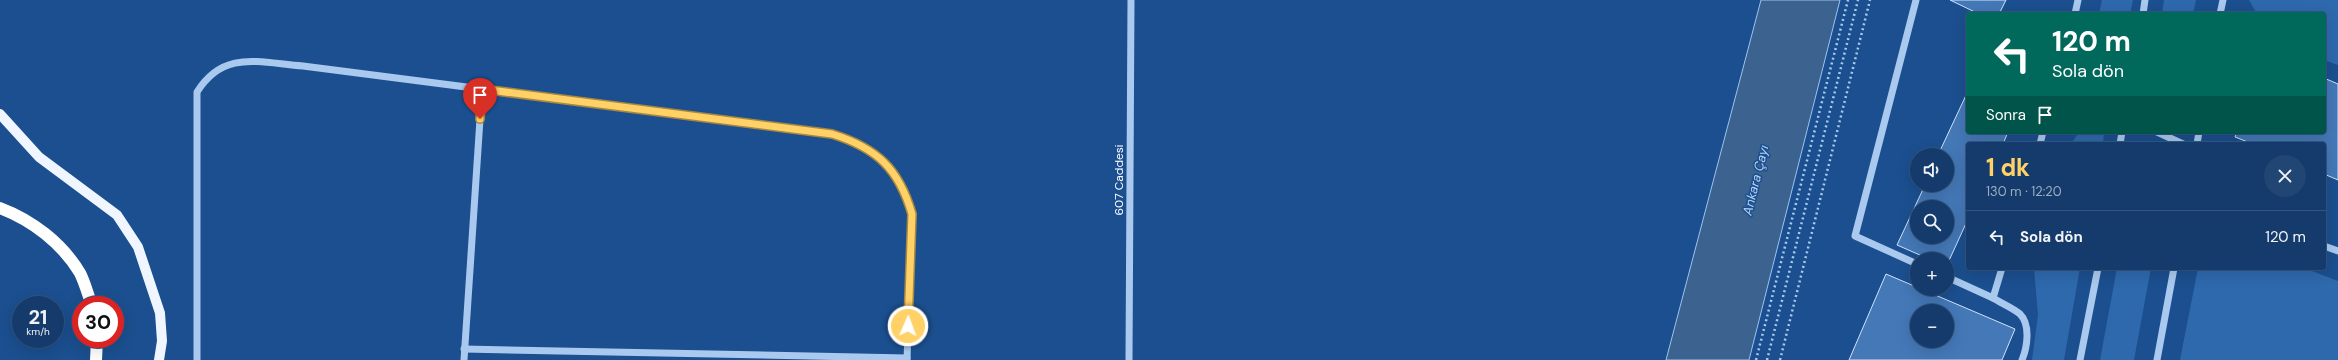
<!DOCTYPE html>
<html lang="tr">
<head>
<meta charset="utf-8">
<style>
	:root { --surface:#143b6b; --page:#214673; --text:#f1f3f6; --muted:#9dadc1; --line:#33557e; --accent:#ffd166 }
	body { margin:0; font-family:"DM Sans",sans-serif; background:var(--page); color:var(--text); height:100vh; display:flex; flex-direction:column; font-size:15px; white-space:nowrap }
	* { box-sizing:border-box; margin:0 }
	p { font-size:13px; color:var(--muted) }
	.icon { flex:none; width:22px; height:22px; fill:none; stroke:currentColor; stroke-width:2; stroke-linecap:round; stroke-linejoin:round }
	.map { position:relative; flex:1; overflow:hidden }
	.drawer { position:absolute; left:1966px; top:142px; width:360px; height:128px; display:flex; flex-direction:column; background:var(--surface); border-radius:4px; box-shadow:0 4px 16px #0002,0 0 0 1px var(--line) }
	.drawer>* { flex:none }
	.hud { position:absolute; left:1966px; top:12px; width:360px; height:122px; border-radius:4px; box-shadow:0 4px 16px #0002,0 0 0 1px var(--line); background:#00695c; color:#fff; overflow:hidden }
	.tools { position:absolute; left:1910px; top:148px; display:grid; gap:8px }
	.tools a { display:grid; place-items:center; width:44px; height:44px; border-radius:50%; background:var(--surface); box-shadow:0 4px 16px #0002,0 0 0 1px var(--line); font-size:20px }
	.speed { position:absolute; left:12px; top:296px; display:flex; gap:8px; font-size:20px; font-weight:700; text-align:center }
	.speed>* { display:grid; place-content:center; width:52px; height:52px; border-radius:50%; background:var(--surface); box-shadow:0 4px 16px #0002,0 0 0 1px var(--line); line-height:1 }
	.speed small { font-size:10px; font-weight:400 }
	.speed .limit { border:6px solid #d22; background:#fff; color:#111 }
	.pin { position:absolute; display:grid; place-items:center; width:34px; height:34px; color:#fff; margin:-41px -17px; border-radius:50% 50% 50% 0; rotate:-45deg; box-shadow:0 0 4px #0007 }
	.pin .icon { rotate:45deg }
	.me { position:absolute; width:44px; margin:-22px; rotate:2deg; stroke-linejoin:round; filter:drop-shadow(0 0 3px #0008) }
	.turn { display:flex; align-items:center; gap:14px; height:84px; padding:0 20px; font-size:18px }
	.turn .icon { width:52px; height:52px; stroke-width:2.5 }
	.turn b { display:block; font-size:28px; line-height:34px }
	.then { display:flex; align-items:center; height:38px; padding:0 20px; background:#0003; gap:8px; font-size:15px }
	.round { display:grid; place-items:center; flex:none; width:42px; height:42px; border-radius:21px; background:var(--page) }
	.head { display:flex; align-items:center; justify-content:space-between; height:68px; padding:0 20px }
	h1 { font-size:24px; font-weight:700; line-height:30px; color:var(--accent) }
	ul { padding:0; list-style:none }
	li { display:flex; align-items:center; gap:12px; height:52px; padding:0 20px; border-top:1px solid var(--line) }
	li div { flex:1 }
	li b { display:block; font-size:15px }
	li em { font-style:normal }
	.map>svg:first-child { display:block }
</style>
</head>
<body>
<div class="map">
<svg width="2338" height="360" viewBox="0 0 2338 360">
	<rect width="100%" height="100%" fill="#1b4f8f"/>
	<g fill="#2e69ad">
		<polygon points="2102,0 2133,0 2130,14 2099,14"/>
		<polygon points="2164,0 2196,0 2193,14 2162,14"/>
		<polygon points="2249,0 2338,0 2338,65 2324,60 2324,14 2257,14"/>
		<polygon points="2079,132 2104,132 2103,144 2071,144"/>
		<polygon points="2034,268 2080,268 2064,360 2032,360 2038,315"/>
		<polygon points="2117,268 2151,268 2134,360 2100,360"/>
		<polygon points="2198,268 2304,268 2338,281 2338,360 2180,360"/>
	</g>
	<polygon fill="#3c6290" stroke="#9cc4f0" points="1761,0 1840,0 1749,360 1666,360"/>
	<g fill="#4478b7" stroke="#cfe3fa" fill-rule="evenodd">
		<polygon points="1950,0 2006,0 1999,14 1979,14"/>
		<polygon points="2324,78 2338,84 2338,180 2324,174 2324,144 2253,144 2235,137 2237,132 2324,132"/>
		<path d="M1968 91V132H2008L2003 144H1968V219L1947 265V259H1929L1897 245 1925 185H1947V155H1938ZM1917 207H1947V237H1917Z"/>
		<path d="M1886 274 2015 329 2002 360H1849ZM1917 311H1947V341H1917Z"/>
	</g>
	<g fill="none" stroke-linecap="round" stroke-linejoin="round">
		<g stroke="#a9c9ee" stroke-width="2.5" stroke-dasharray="2 3" stroke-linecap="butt">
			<polyline points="1756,360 1848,0"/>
			<polyline points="1767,360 1858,0"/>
			<polyline points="1780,360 1870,0"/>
		</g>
		<g stroke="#a9c9ee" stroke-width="7">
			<polyline points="1916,0 1855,236 1917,264"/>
			<polyline points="2075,14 2078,0"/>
			<polyline points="2143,14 2145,0"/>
			<polyline points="2220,14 2223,0"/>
			<polyline points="2157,132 2183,144"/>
			<polyline points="2040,144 2043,132"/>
			<polyline points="2120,144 2122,132"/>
			<polyline points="2197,144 2199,132"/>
			<polyline points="2324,246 2338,251"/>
			<polyline points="1947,277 1993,298 2002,268"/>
			<path d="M1993 298C2001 303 2013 308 2020 314 2031 325 2027 348 2022 360"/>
			<polyline points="464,349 907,358"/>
			<path d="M197 360V92C224 49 260 63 303 66L832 134C877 147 899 169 912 214L907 360"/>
			<polyline points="464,360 482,89"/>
			<polyline points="1129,360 1131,0"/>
			<polyline points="2080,360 2098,268"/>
			<polyline points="2157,360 2174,268"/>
		</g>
		<polyline stroke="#f0f6ff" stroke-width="10" points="0,114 39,157 117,215 138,247 160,313 162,341 159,360"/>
		<g stroke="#fff" stroke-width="12">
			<path d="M0 208C32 220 62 243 80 273 85 283 88 295 92 305"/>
			<polyline points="96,360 97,339"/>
		</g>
	</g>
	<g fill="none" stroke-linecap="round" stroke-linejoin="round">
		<defs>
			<path id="route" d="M480 119 482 89 832 134C877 148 899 169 912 214L908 326"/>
		</defs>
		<use href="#route" stroke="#a68842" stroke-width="10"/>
		<use href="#route" stroke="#ffd166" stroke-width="7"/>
	</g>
	<g text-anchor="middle" stroke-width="3" stroke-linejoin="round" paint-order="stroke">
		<g font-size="12" fill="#fff" stroke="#1b4f8f">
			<text transform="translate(1119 180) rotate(-90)" y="4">607 Caddesi</text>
		</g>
		<g font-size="13" font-style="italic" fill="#b5d3f5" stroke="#1b4f8f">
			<text transform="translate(1755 180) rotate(-76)" y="5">Ankara Çayı</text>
		</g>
	</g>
</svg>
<div class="tools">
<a><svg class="icon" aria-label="sound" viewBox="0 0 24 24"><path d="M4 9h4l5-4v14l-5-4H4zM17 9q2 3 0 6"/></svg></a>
<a><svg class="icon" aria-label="search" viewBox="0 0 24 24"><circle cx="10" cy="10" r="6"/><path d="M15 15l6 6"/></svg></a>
<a>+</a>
<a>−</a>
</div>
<div class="speed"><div>21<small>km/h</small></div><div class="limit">30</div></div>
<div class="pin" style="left:480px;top:119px;background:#d93025"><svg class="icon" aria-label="arrive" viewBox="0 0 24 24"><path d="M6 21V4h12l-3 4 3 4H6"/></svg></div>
<svg class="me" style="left:908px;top:326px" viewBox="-20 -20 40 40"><circle r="17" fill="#ffd166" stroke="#fff" stroke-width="3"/><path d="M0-11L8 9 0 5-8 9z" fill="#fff"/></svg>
<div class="hud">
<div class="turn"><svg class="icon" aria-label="left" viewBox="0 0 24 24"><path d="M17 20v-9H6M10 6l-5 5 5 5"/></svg><div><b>120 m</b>Sola dön</div></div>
<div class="then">Sonra<svg class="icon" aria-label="arrive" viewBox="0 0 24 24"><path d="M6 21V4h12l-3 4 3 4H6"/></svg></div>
</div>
<section class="drawer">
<div class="head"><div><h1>1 dk</h1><p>130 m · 12:20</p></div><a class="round"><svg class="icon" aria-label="close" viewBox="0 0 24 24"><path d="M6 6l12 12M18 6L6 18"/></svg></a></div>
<ul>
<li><svg class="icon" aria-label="left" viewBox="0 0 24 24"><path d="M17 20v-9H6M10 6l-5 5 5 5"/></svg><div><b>Sola dön</b></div><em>120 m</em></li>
</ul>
</section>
</div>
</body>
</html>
